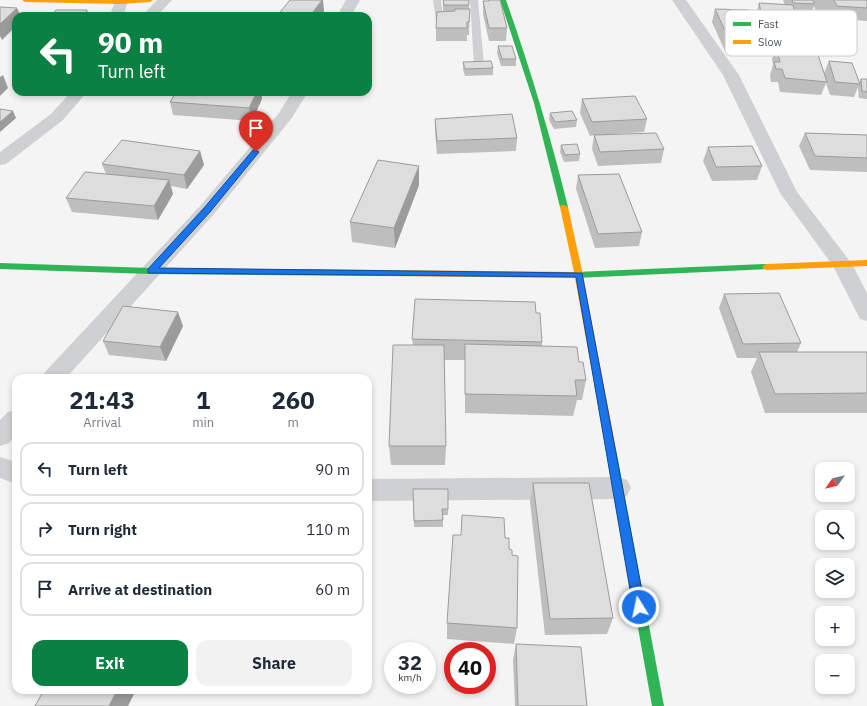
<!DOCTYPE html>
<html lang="en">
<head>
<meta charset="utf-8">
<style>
	:root { --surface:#fff; --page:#f2f2f3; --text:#1f2937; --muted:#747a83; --line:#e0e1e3; --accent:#0b8043 }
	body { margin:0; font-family:"IBM Plex Sans",sans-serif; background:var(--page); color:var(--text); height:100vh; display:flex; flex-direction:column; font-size:15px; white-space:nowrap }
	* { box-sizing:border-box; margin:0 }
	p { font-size:13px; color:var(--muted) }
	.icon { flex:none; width:22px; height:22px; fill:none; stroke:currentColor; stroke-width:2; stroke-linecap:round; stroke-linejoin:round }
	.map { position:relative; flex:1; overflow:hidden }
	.side { position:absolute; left:12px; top:374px; width:360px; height:320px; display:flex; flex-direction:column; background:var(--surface); border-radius:12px; box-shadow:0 2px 6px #0003 }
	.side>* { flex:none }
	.banner { position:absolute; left:12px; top:12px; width:360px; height:84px; border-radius:12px; box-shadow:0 2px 6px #0003; background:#0b8043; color:#fff; overflow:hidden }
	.needle { width:26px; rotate:236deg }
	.fabs { position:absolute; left:815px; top:462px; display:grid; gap:8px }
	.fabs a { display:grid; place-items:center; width:40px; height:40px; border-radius:8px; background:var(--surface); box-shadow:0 2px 6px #0003; font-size:20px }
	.speed { position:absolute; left:384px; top:642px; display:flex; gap:8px; font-size:20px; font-weight:700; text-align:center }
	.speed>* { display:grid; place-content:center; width:52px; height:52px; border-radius:50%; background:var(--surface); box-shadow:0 2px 6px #0003; line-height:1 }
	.speed small { font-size:10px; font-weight:400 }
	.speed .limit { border:6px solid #d22; background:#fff; color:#111 }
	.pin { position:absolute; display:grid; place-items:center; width:34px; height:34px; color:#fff; margin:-41px -17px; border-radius:50% 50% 50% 0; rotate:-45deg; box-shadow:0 0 4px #0007 }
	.pin .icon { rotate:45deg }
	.me { position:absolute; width:44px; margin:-22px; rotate:350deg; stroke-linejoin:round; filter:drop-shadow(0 0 3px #0008) }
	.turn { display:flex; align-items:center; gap:14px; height:84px; padding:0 20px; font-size:18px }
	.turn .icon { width:52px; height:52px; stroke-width:2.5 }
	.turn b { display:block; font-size:28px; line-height:34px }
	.eta { display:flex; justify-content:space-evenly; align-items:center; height:68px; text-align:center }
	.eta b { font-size:24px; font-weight:700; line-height:28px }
	.button { display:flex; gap:8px; margin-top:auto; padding:8px 20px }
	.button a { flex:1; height:46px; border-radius:12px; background:var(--accent); color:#fff; font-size:16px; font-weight:700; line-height:46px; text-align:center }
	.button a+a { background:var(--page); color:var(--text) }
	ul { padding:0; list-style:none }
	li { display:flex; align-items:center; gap:12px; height:54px; margin:0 8px 6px; padding:0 12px; border:2px solid var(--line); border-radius:12px }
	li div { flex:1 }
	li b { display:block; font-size:15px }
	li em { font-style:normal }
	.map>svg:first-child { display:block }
</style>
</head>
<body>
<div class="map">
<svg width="867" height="706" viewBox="0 0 867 706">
	<rect width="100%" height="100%" fill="#f4f4f4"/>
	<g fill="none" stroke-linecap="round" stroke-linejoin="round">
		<g fill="#ced0d2" fill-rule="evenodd">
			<polygon points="433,0 441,0 443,17 453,18 453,22 436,22"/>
			<polygon points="470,0 478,0 484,65 479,68 474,65"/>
		</g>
		<g fill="#ced0d2" fill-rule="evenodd">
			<polygon points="116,0 126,0 128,2 123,16 109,16"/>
			<polygon points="157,0 172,0 157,16 142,16"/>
			<polygon points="346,0 360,0 351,16 337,16"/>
			<polygon points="672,0 686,0 739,75 797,192 852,264 867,293 867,321 860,319 833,266 780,193 723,75"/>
			<polygon points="71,92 87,92 63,120 6,164 0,165 0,152 51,114"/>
			<polygon points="292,92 308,92 291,119 214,214 66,378 42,378 45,372 200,206 279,113"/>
			<polygon points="16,410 16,435 9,443 0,446 0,420 8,412"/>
			<polygon points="0,457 16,462 16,484 0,478"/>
			<polygon points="618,477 627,480 631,488 627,496 618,499 368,501 368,479"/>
		</g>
		<g fill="#30b455" fill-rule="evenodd">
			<path d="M500 0H506C530 68 551 137 568 207L567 209H564L560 207 534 103Z"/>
			<polygon points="0,263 151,268 385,270 389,273 385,276 151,274 0,269"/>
			<polygon points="766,264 769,265 770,267 769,269 576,278 572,275 576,272"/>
			<polygon points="611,445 615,446 616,449 664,706 652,706 606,449 607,446"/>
		</g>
		<g fill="#ff9f0a" fill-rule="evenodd">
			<polygon points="22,0 153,0 150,2 121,4 25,2"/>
			<polygon points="561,205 564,205 568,207 583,275 616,449 615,452 611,453 607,452 606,449 575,278 385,276 381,273 385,270 574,272 560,207"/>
			<polygon points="867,260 867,266 766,270 762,267 766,264"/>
		</g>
	</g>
	<g fill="#bebebf">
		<polygon points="443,0 469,0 469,9 470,9 469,35 467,35 467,41 436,41 436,28 443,12"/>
		<polygon points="488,0 500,0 507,28 506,41 489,41 483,14 483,1 488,1"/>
		<polygon points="783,0 813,0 813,2 814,0 867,0 867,21 832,18 829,11 816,11 814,6 810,17 796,16 797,19 792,32 760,29 765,39 761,52 725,51 712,22 715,9 758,25 756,15 759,3 785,5"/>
		<polygon points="498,46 516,59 516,66 501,66 497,53"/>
		<polygon points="776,46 824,73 829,61 859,83 861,79 867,79 867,99 859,98 858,87 854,97 830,95 826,83 821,95 780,92 778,82 771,82 770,75 773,65 772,59"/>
		<polygon points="463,62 493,68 493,75 465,76 463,69"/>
		<polygon points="176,92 261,92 262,99 252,121 173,115 170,102"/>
		<polygon points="582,99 647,119 644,132 600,135 664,149 661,163 598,166 592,149 594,135 590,136 580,113"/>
		<polygon points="550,113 577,120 576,127 554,129 549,120"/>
		<polygon points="435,119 517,138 516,151 437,154 435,133"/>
		<polygon points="805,133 867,135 867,172 810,170 799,146"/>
		<polygon points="561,145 580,154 579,161 564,162 560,152"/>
		<polygon points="708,147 762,166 757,180 712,181 703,161"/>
		<polygon points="200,151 204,165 187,189 171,186 173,194 158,220 72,212 66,198 106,174 102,164"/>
		<polygon points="578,175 642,232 639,246 595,248 576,189"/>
		<polygon points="419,185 395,248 352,242 350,222"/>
		<polygon points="724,294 801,343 797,352 867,352 867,413 765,413 751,372 757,358 737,358 719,308"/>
		<polygon points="536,313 542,342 542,346 579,362 586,380 582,400 577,400 573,416 465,413 465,360 444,360 446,446 445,465 391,465 389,446 413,345 412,339"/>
		<polygon points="183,326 166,361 109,355 103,341"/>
		<polygon points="533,483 613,618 607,634 545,635 530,502"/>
		<polygon points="413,489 448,509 448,515 443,515 443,527 414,527"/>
		<polygon points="505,538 509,549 517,628 514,644 447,639 447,623"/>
		<polygon points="516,644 587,706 515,706 513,660"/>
	</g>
	<g fill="#9b9b9b">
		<polygon points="322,0 323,0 324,11 321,16 310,16"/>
		<polygon points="17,8 21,16 16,16 16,26 2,40 0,36 0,24"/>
		<polygon points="87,10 89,16 84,16"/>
		<polygon points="3,75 8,88 0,96 0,77"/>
		<polygon points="257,92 261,92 262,99 252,121 249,108"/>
		<polygon points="13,111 16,118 0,132 0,122"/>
		<polygon points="200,151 204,165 187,189 184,175"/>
		<polygon points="419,166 419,185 395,248 394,228"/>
		<polygon points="169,180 173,194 158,220 154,206"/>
		<polygon points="178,312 183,326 166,361 160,347"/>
		<polygon points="117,690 136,690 128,706 109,706"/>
	</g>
	<g fill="#ddddde" stroke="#9b9b9b">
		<polygon points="290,0 322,0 310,16 277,16"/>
		<polygon points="443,0 469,0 469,5 444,5"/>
		<polygon points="489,0 500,0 507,28 489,28 483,1 489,1"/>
		<polygon points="792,0 813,0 814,4 793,3"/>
		<polygon points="834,0 867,0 867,8 837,6"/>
		<polygon points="759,3 793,5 797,19 762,16"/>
		<polygon points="0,7 17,8 0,24"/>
		<polygon points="455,9 470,9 469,22 467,22 467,28 436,28 437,12 455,11"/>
		<polygon points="715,9 749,10 765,39 729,39"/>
		<polygon points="56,10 87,10 84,16 52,16"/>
		<polygon points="498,46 512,46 516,59 502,59"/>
		<polygon points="776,46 816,49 827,82 785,78 782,69 776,69 774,62 780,62"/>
		<polygon points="491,61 493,68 465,69 463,62"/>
		<polygon points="829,61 852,63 860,84 835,82"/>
		<polygon points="861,79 867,79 867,92 862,91"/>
		<polygon points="176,92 257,92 249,108 170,102"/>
		<polygon points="635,96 647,119 592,122 582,99"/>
		<polygon points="0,109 13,111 0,122"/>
		<polygon points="572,111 577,120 555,122 550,113"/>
		<polygon points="512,114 517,138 437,141 435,119"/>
		<polygon points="656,133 664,149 600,152 594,135"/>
		<polygon points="805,133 867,135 867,158 815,156"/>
		<polygon points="122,140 200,151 184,175 102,164"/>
		<polygon points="577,144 580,154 565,155 561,145"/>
		<polygon points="752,146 762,166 716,167 708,147"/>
		<polygon points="378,160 419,166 394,228 350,222"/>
		<polygon points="85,172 169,180 154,206 66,198"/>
		<polygon points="619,174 642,232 598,234 578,175"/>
		<polygon points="779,293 801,343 743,344 724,294"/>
		<polygon points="415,299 535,302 536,313 540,313 542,342 412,339"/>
		<polygon points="123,306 178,312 160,347 103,341"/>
		<polygon points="465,344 577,347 579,362 583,362 586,380 575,380 577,396 465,394"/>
		<polygon points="393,345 444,345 446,446 389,446"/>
		<polygon points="759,352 867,352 867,393 775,394"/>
		<polygon points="533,483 589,483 613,618 550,619"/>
		<polygon points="413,489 448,489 448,509 442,509 443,520 414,521"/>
		<polygon points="462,515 504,518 505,538 509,538 509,549 512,550 512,555 518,556 517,628 447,623 453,535 461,535"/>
		<polygon points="516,644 581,647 587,706 518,706"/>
		<polygon points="44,690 117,690 109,706 35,706"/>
	</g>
	<polygon fill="#1a73e8" stroke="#114b97" points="253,150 259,152 210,212 159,268 582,273 645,607 643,611 639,612 635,611 633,607 576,277 148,273 148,269 204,208"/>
	<rect x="725" y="10" width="132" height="46" rx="6" fill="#fff" stroke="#c9ccd0" stroke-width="1"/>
	<rect x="733" y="22" width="18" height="4" fill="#30b455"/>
	<rect x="733" y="40" width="18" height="4" fill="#ff9f0a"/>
	<g font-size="11" fill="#4a5661">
		<text x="758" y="28">Fast</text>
		<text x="758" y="46">Slow</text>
	</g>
</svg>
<div class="fabs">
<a><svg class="needle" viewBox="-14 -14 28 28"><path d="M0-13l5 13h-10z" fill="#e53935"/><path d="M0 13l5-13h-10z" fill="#747a83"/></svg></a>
<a><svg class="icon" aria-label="search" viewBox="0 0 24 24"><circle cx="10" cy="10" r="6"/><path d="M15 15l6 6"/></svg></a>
<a><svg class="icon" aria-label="layers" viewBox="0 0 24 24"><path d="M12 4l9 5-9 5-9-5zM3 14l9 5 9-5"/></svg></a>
<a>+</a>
<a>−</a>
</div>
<div class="speed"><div>32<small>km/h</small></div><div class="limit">40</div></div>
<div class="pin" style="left:256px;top:152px;background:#d93025"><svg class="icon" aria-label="arrive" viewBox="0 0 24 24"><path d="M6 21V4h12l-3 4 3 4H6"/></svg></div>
<svg class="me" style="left:639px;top:607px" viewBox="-20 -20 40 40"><circle r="17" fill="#1a73e8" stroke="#fff" stroke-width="3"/><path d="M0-11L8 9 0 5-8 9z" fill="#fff"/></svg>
<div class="banner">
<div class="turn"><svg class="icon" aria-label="left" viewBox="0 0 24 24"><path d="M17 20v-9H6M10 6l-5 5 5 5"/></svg><div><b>90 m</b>Turn left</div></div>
</div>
<section class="side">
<div class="eta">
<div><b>21:43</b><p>Arrival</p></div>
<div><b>1</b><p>min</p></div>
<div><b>260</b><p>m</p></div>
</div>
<ul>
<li><svg class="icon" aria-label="left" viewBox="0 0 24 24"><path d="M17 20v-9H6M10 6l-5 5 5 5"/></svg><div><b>Turn left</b></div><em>90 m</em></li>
<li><svg class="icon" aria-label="right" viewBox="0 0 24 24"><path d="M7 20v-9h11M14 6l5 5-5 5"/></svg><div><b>Turn right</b></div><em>110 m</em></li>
<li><svg class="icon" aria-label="arrive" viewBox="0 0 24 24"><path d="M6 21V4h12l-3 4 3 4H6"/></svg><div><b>Arrive at destination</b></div><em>60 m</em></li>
</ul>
<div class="button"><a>Exit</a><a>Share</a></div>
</section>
</div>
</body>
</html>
